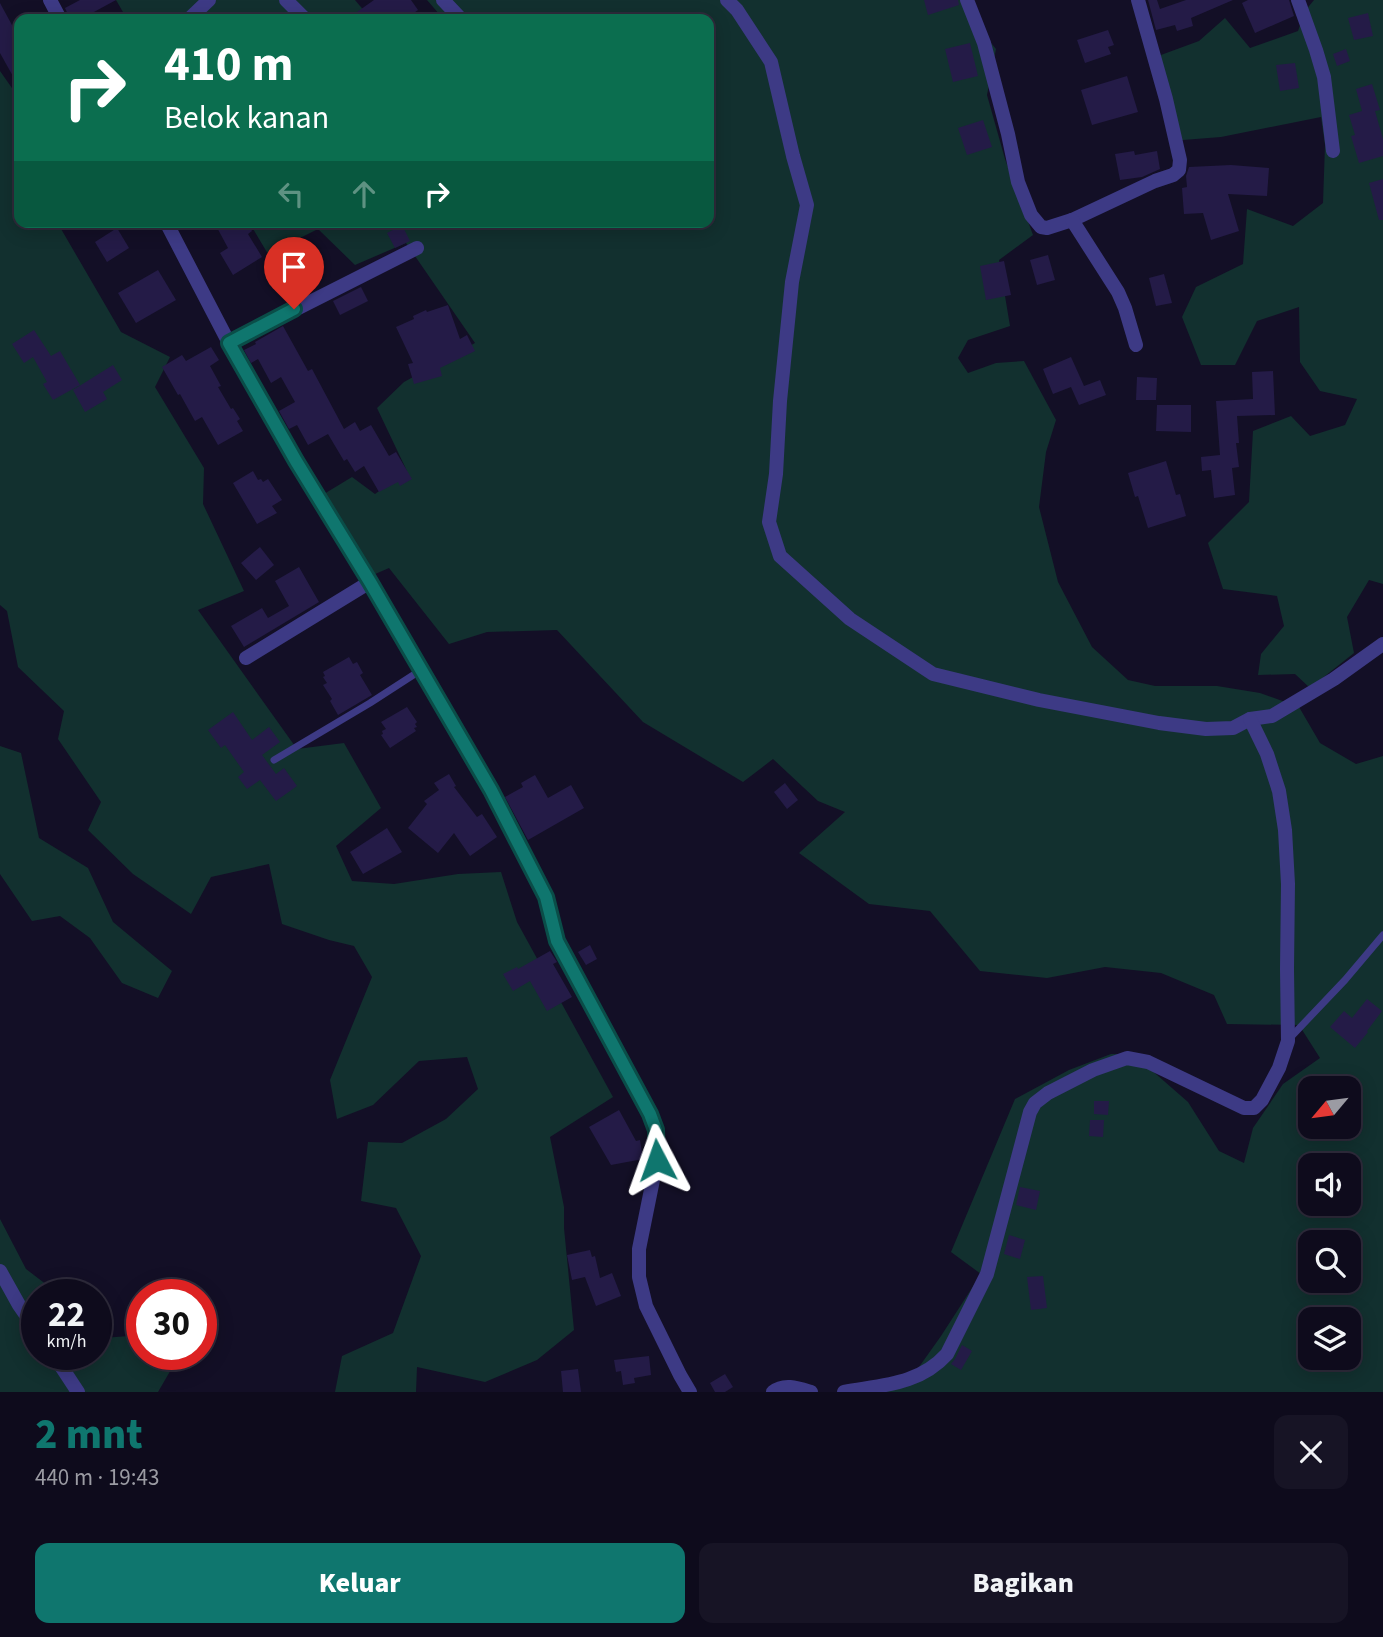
<!DOCTYPE html>
<html lang="id">
<head>
<meta charset="utf-8">
<style>
	:root { --surface:#0e0b1c; --page:#171425; --text:#f1f3f6; --muted:#9b9ba3; --line:#2e2b3b; --accent:#0f766e }
	body { margin:0; font-family:"Source Sans 3",sans-serif; background:var(--page); color:var(--text); height:100vh; display:flex; flex-direction:column; font-size:26px; white-space:nowrap }
	* { box-sizing:border-box; margin:0 }
	p { font-size:23px; color:var(--muted) }
	.icon { flex:none; width:38px; height:38px; fill:none; stroke:currentColor; stroke-width:2; stroke-linecap:round; stroke-linejoin:round }
	.map { position:relative; height:1392px; overflow:hidden }
	.details { display:flex; flex-direction:column; background:var(--surface); flex:1 }
	.details>* { flex:none }
	.guide { position:absolute; left:14px; top:14px; width:700px; height:214px; border-radius:14px; box-shadow:0 4px 18px #0003,0 0 0 2px var(--line); background:#0b6e4f; color:#fff; overflow:hidden }
	.needle { width:46px; rotate:241deg }
	.fabs { position:absolute; left:1298px; top:1076px; display:grid; gap:14px }
	.fabs a { display:grid; place-items:center; width:63px; height:63px; border-radius:14px; background:var(--surface); box-shadow:0 4px 18px #0003,0 0 0 2px var(--line); font-size:35px }
	.speed { position:absolute; left:21px; top:1279px; display:flex; gap:14px; font-size:35px; font-weight:700; text-align:center }
	.speed>* { display:grid; place-content:center; width:91px; height:91px; border-radius:50%; background:var(--surface); box-shadow:0 4px 18px #0003,0 0 0 2px var(--line); line-height:1 }
	.speed small { font-size:18px; font-weight:400 }
	.speed .limit { border:10px solid #d22; background:#fff; color:#111 }
	.pin { position:absolute; display:grid; place-items:center; width:60px; height:60px; color:#fff; margin:-72px -30px; border-radius:50% 50% 50% 0; rotate:-45deg; box-shadow:0 0 7px #0007 }
	.pin .icon { rotate:45deg }
	.me { position:absolute; width:77px; margin:-38px; rotate:356deg; stroke-linejoin:round; filter:drop-shadow(0 0 5px #0008) }
	.turn { display:flex; align-items:center; gap:24px; height:147px; padding:0 35px; font-size:32px }
	.turn .icon { width:91px; height:91px; stroke-width:2.5 }
	.turn b { display:block; font-size:49px; line-height:60px }
	.lanes { display:flex; align-items:center; height:66px; padding:0 35px; background:#0003; justify-content:center; gap:35px; direction:ltr }
	.lanes .off { opacity:.35 }
	.round { display:grid; place-items:center; flex:none; width:74px; height:74px; border-radius:14px; background:var(--page) }
	.summary { display:flex; align-items:center; justify-content:space-between; height:119px; padding:0 35px }
	h1 { font-size:42px; font-weight:800; line-height:52px; color:var(--accent) }
	.cta { display:flex; gap:14px; margin-top:auto; padding:14px 35px }
	.cta a { flex:1; height:80px; border-radius:14px; background:var(--accent); color:#fff; font-size:28px; font-weight:800; line-height:80px; text-align:center }
	.cta a+a { background:var(--page); color:var(--text) }
	.map>svg:first-child { display:block }
</style>
</head>
<body>
<div class="map">
<svg width="1383" height="1392" viewBox="0 0 1383 1392">
	<rect width="100%" height="100%" fill="#130f26"/>
	<g fill="#12302f" fill-rule="evenodd">
		<polygon points="116,0 355,0 371,19 127,19"/>
		<path d="M427 0H961L970 17 996 49 987 95 1005 159 1033 235 999 260 1010 326 968 340 958 358 968 373 996 363 1024 361 1056 420 1046 452 1039 507 1058 582 1092 647 1128 680 1155 686H1217L1260 693 1299 707 1320 743 1356 764 1383 756V1392H868L914 1374 941 1336 981 1274 951 1252 1015 1099 1069 1070 1111 1054H1133L1188 1102 1219 1151 1244 1163 1253 1128 1283 1084 1320 1058 1299 1025 1227 1024 1214 995 1161 973 1105 967 1047 978 980 971 930 911 869 904 799 853 845 812 818 801 773 759 743 782 643 722 557 630 487 632 449 644 389 568 366 578 319 497 352 477 375 494 407 471 377 408 404 382 475 343 406 243 355 265 318 229 268 254 249 222H709V19H435L440 15ZM1311 1088H1349V1127H1311ZM1311 1166H1349V1204H1311ZM1311 1242H1349V1281H1311ZM1311 1320H1349V1358H1311Z"/>
		<polygon points="1314,0 1383,0 1383,584 1369,580 1347,617 1354,653 1310,688 1295,674 1258,675 1261,654 1284,626 1277,596 1223,589 1208,543 1249,502 1253,431 1291,416 1310,436 1345,425 1357,399 1320,391 1300,362 1299,307 1257,321 1235,365 1201,365 1182,317 1196,287 1243,264 1247,209 1293,226 1323,203 1325,145 1321,117 1221,137 1170,141 1150,59 1199,41 1225,18 1250,48 1298,31 1305,11"/>
		<polygon points="0,71 19,98 19,222 57,222 121,332 170,357 155,387 204,468 203,504 244,591 198,610 297,749 344,743 381,808 336,846 352,881 394,884 458,874 501,872 517,922 613,1097 550,1137 564,1207 564,1228 574,1330 537,1360 485,1382 417,1367 416,1392 335,1392 342,1356 393,1333 421,1256 396,1208 361,1201 368,1142 402,1143 446,1119 478,1089 467,1057 419,1061 373,1105 337,1119 330,1080 372,977 354,946 329,940 282,924 269,864 211,877 191,914 133,874 88,830 101,802 58,739 64,711 18,667 7,611 0,605"/>
		<polygon points="0,746 21,753 39,838 88,868 113,922 172,971 158,998 122,983 90,938 60,916 32,921 0,874"/>
		<polygon points="0,1219 26,1269 60,1295 37,1295 37,1354 96,1354 96,1331 103,1338 142,1335 142,1354 169,1355 176,1361 158,1392 0,1392"/>
	</g>
	<g fill="#241b47">
		<polygon points="80,0 116,0 81,19 70,19 65,8"/>
		<polygon points="374,0 411,0 418,10 405,19 347,19"/>
		<polygon points="924,0 958,0 959,5 928,15"/>
		<polygon points="1148,0 1157,0 1160,9 1186,0 1233,0 1191,18 1193,26 1177,31 1175,25 1156,30"/>
		<polygon points="1248,0 1289,0 1294,16 1255,33 1242,3"/>
		<polygon points="0,3 19,38 19,87 0,53"/>
		<polygon points="1368,13 1373,36 1354,40 1348,18"/>
		<polygon points="1108,30 1114,45 1108,47 1111,54 1085,63 1077,40"/>
		<polygon points="970,43 978,76 953,82 945,49"/>
		<polygon points="1346,49 1350,61 1337,66 1333,54"/>
		<polygon points="1295,63 1299,88 1280,91 1276,65"/>
		<polygon points="1127,76 1138,112 1092,125 1081,90"/>
		<polygon points="1372,84 1380,110 1375,111 1383,139 1383,156 1359,163 1351,136 1355,135 1349,115 1362,111 1356,89"/>
		<polygon points="983,120 992,147 967,155 958,128"/>
		<polygon points="1134,151 1135,155 1157,151 1160,169 1142,177 1120,180 1115,154"/>
		<polygon points="1231,165 1269,168 1267,196 1228,194 1239,231 1211,240 1203,213 1184,214 1182,188 1187,187 1186,176 1189,167"/>
		<polygon points="1383,179 1383,220 1379,220 1369,183"/>
		<polygon points="214,222 247,222 252,231 248,234 262,257 233,275 220,253 228,248"/>
		<polygon points="402,225 410,241 395,248 387,233"/>
		<polygon points="117,228 129,248 107,262 95,242"/>
		<polygon points="1048,255 1055,280 1037,285 1030,260"/>
		<polygon points="1004,261 1011,295 986,300 980,266"/>
		<polygon points="158,270 176,300 136,323 118,293"/>
		<polygon points="1164,274 1172,303 1156,306 1149,278"/>
		<polygon points="361,287 368,301 340,315 333,301"/>
		<polygon points="448,305 460,339 467,335 475,351 440,368 442,376 414,384 408,364 413,363 396,327 414,319 413,316 426,310 427,312"/>
		<polygon points="283,326 308,371 312,369 344,429 355,422 360,431 371,425 389,456 396,452 412,479 400,486 398,482 379,492 364,466 355,472 347,459 344,461 328,434 308,445 297,425 289,429 279,411 295,402 281,377 271,383 258,359 251,363 244,350 256,344 255,342"/>
		<polygon points="34,330 51,356 60,351 80,385 53,400 43,384 47,382 33,357 24,363 12,344"/>
		<polygon points="211,347 219,360 210,366 221,386 218,387 231,409 233,408 240,419 237,421 243,431 218,445 202,417 195,421 180,394 178,395 162,367 182,355 186,361"/>
		<polygon points="1071,357 1084,386 1100,380 1106,395 1079,405 1071,387 1053,394 1043,369"/>
		<polygon points="113,365 122,380 103,392 107,399 85,412 73,390"/>
		<polygon points="1273,371 1275,415 1237,416 1239,443 1236,443 1239,467 1232,468 1235,495 1214,498 1211,470 1202,471 1201,457 1220,455 1216,401 1253,399 1252,372"/>
		<polygon points="1137,377 1157,378 1156,400 1136,400"/>
		<polygon points="1157,405 1191,405 1191,432 1156,431"/>
		<polygon points="1166,461 1176,495 1180,494 1186,516 1148,528 1138,496 1135,497 1128,473"/>
		<polygon points="253,471 258,480 261,479 263,482 268,479 282,500 272,506 277,513 257,524 233,483"/>
		<polygon points="260,547 274,565 256,580 241,563"/>
		<polygon points="299,567 319,602 244,647 231,626 262,608 268,618 289,606 275,581"/>
		<polygon points="349,657 353,664 357,662 363,673 360,675 372,695 338,715 330,701 332,699 323,685 327,683 323,677 325,676 323,672"/>
		<polygon points="407,707 417,722 415,724 417,727 414,728 416,731 390,748 381,735 383,734 382,731 386,729 381,722"/>
		<polygon points="233,712 252,740 269,727 280,742 262,755 276,774 284,768 297,786 276,801 260,780 247,789 238,777 244,772 225,745 221,748 208,730"/>
		<polygon points="449,774 456,786 454,787 477,817 482,814 497,837 470,856 454,833 438,853 408,828 427,804 424,801 439,790 434,783"/>
		<polygon points="535,775 548,798 571,785 584,808 528,840 505,797 523,787 521,783"/>
		<polygon points="785,783 798,800 787,809 774,792"/>
		<polygon points="387,828 402,852 363,874 350,852"/>
		<polygon points="590,945 597,959 586,965 578,952"/>
		<polygon points="550,951 557,962 553,964 572,997 547,1011 530,981 513,991 503,974 517,967 518,969"/>
		<polygon points="1367,999 1382,1011 1367,1031 1368,1032 1355,1048 1330,1027 1344,1011 1352,1018"/>
		<polygon points="1094,1101 1109,1101 1108,1115 1094,1114"/>
		<polygon points="619,1110 636,1141 640,1140 643,1159 611,1165 589,1127"/>
		<polygon points="1090,1120 1104,1120 1103,1137 1089,1136"/>
		<polygon points="1020,1187 1040,1191 1036,1210 1016,1205"/>
		<polygon points="1009,1235 1025,1240 1020,1259 1004,1254"/>
		<polygon points="590,1250 592,1257 595,1256 600,1278 612,1273 621,1296 596,1306 585,1277 572,1280 567,1255"/>
		<polygon points="1043,1276 1047,1308 1031,1310 1027,1277"/>
		<polygon points="962,1345 972,1351 961,1370 951,1364 955,1359"/>
		<polygon points="649,1356 651,1375 634,1378 635,1383 623,1385 621,1371 616,1372 614,1360"/>
		<polygon points="578,1369 581,1392 563,1392 561,1371"/>
		<polygon points="725,1374 733,1387 725,1392 715,1392 710,1383"/>
	</g>
	<g fill="none" stroke-linecap="round" stroke-linejoin="round">
		<g stroke="#3d3a85" stroke-width="7">
			<polyline points="274,760 370,703 421,670"/>
			<polyline points="1288,1040 1345,980 1383,935"/>
		</g>
		<g stroke="#3d3a85" stroke-width="14">
			<polyline points="50,0 60,19"/>
			<polyline points="286,0 305,19"/>
			<polyline points="443,0 461,19"/>
			<polyline points="727,0 737,10 771,62 793,156 807,205 792,282 780,401 776,474 769,522 780,556 850,619 933,674 1039,700 1159,723 1206,729 1233,728 1250,719 1272,716 1334,679 1383,644"/>
			<polyline points="967,0 984,43 1008,134 1018,182 1031,215 1041,227 1047,228 1072,220 1155,181 1173,175 1179,170 1180,160 1166,99 1138,0"/>
			<polyline points="1298,0 1316,50 1324,77 1333,151"/>
			<polyline points="189,19 209,0"/>
			<polyline points="1072,220 1118,292 1125,308 1136,345"/>
			<polyline points="166,222 229,343 296,461 370,582 491,790 546,897 557,941 650,1114 656,1130 657,1160 639,1249 639,1277 646,1306 680,1375 690,1392"/>
			<polyline points="229,343 417,248"/>
			<polyline points="246,658 370,582"/>
			<polyline points="0,1271 19,1305 37,1331"/>
			<polyline points="53,1354 78,1392"/>
			<path d="M773 1392C784 1383 798 1388 811 1392"/>
			<path d="M844 1392C882 1385 919 1385 947 1354L987 1274 1030 1112 1035 1103 1048 1093 1093 1070 1127 1058 1148 1062 1244 1108H1254L1262 1100 1279 1068 1288 1041 1287 969 1288 884 1285 830 1279 791 1267 754 1250 719"/>
		</g>
	</g>
	<g fill="none" stroke-linecap="round" stroke-linejoin="round">
		<defs>
			<polyline id="route" points="294,309 229,343 296,461 370,582 491,790 546,897 557,941 650,1114 656,1130 657,1160"/>
		</defs>
		<use href="#route" stroke="#0a4d48" stroke-width="18"/>
		<use href="#route" stroke="#0f766e" stroke-width="12"/>
	</g>
</svg>
<div class="fabs">
<a><svg class="needle" viewBox="-14 -14 28 28"><path d="M0-13l5 13h-10z" fill="#e53935"/><path d="M0 13l5-13h-10z" fill="#9b9ba3"/></svg></a>
<a><svg class="icon" aria-label="sound" viewBox="0 0 24 24"><path d="M4 9h4l5-4v14l-5-4H4zM17 9q2 3 0 6"/></svg></a>
<a><svg class="icon" aria-label="search" viewBox="0 0 24 24"><circle cx="10" cy="10" r="6"/><path d="M15 15l6 6"/></svg></a>
<a><svg class="icon" aria-label="layers" viewBox="0 0 24 24"><path d="M12 4l9 5-9 5-9-5zM3 14l9 5 9-5"/></svg></a>
</div>
<div class="speed"><div>22<small>km/h</small></div><div class="limit">30</div></div>
<div class="pin" style="left:294px;top:309px;background:#d93025"><svg class="icon" aria-label="arrive" viewBox="0 0 24 24"><path d="M6 21V4h12l-3 4 3 4H6"/></svg></div>
<svg class="me" style="left:657px;top:1160px" viewBox="-20 -20 40 40"><path d="M0-17L14 15 0 8-14 15z" fill="#0f766e" stroke="#fff" stroke-width="4"/></svg>
<div class="guide">
<div class="turn"><svg class="icon" aria-label="right" viewBox="0 0 24 24"><path d="M7 20v-9h11M14 6l5 5-5 5"/></svg><div><b>410 m</b>Belok kanan</div></div>
<div class="lanes"><svg class="icon off" aria-label="left" viewBox="0 0 24 24"><path d="M17 20v-9H6M10 6l-5 5 5 5"/></svg><svg class="icon off" aria-label="ahead" viewBox="0 0 24 24"><path d="M12 20V5M6 11l6-6 6 6"/></svg><svg class="icon" aria-label="right" viewBox="0 0 24 24"><path d="M7 20v-9h11M14 6l5 5-5 5"/></svg></div>
</div>
</div>
<section class="details">
<div class="summary"><div><h1>2 mnt</h1><p>440 m · 19:43</p></div><a class="round"><svg class="icon" aria-label="close" viewBox="0 0 24 24"><path d="M6 6l12 12M18 6L6 18"/></svg></a></div>
<div class="cta"><a>Keluar</a><a>Bagikan</a></div>
</section>
</body>
</html>
